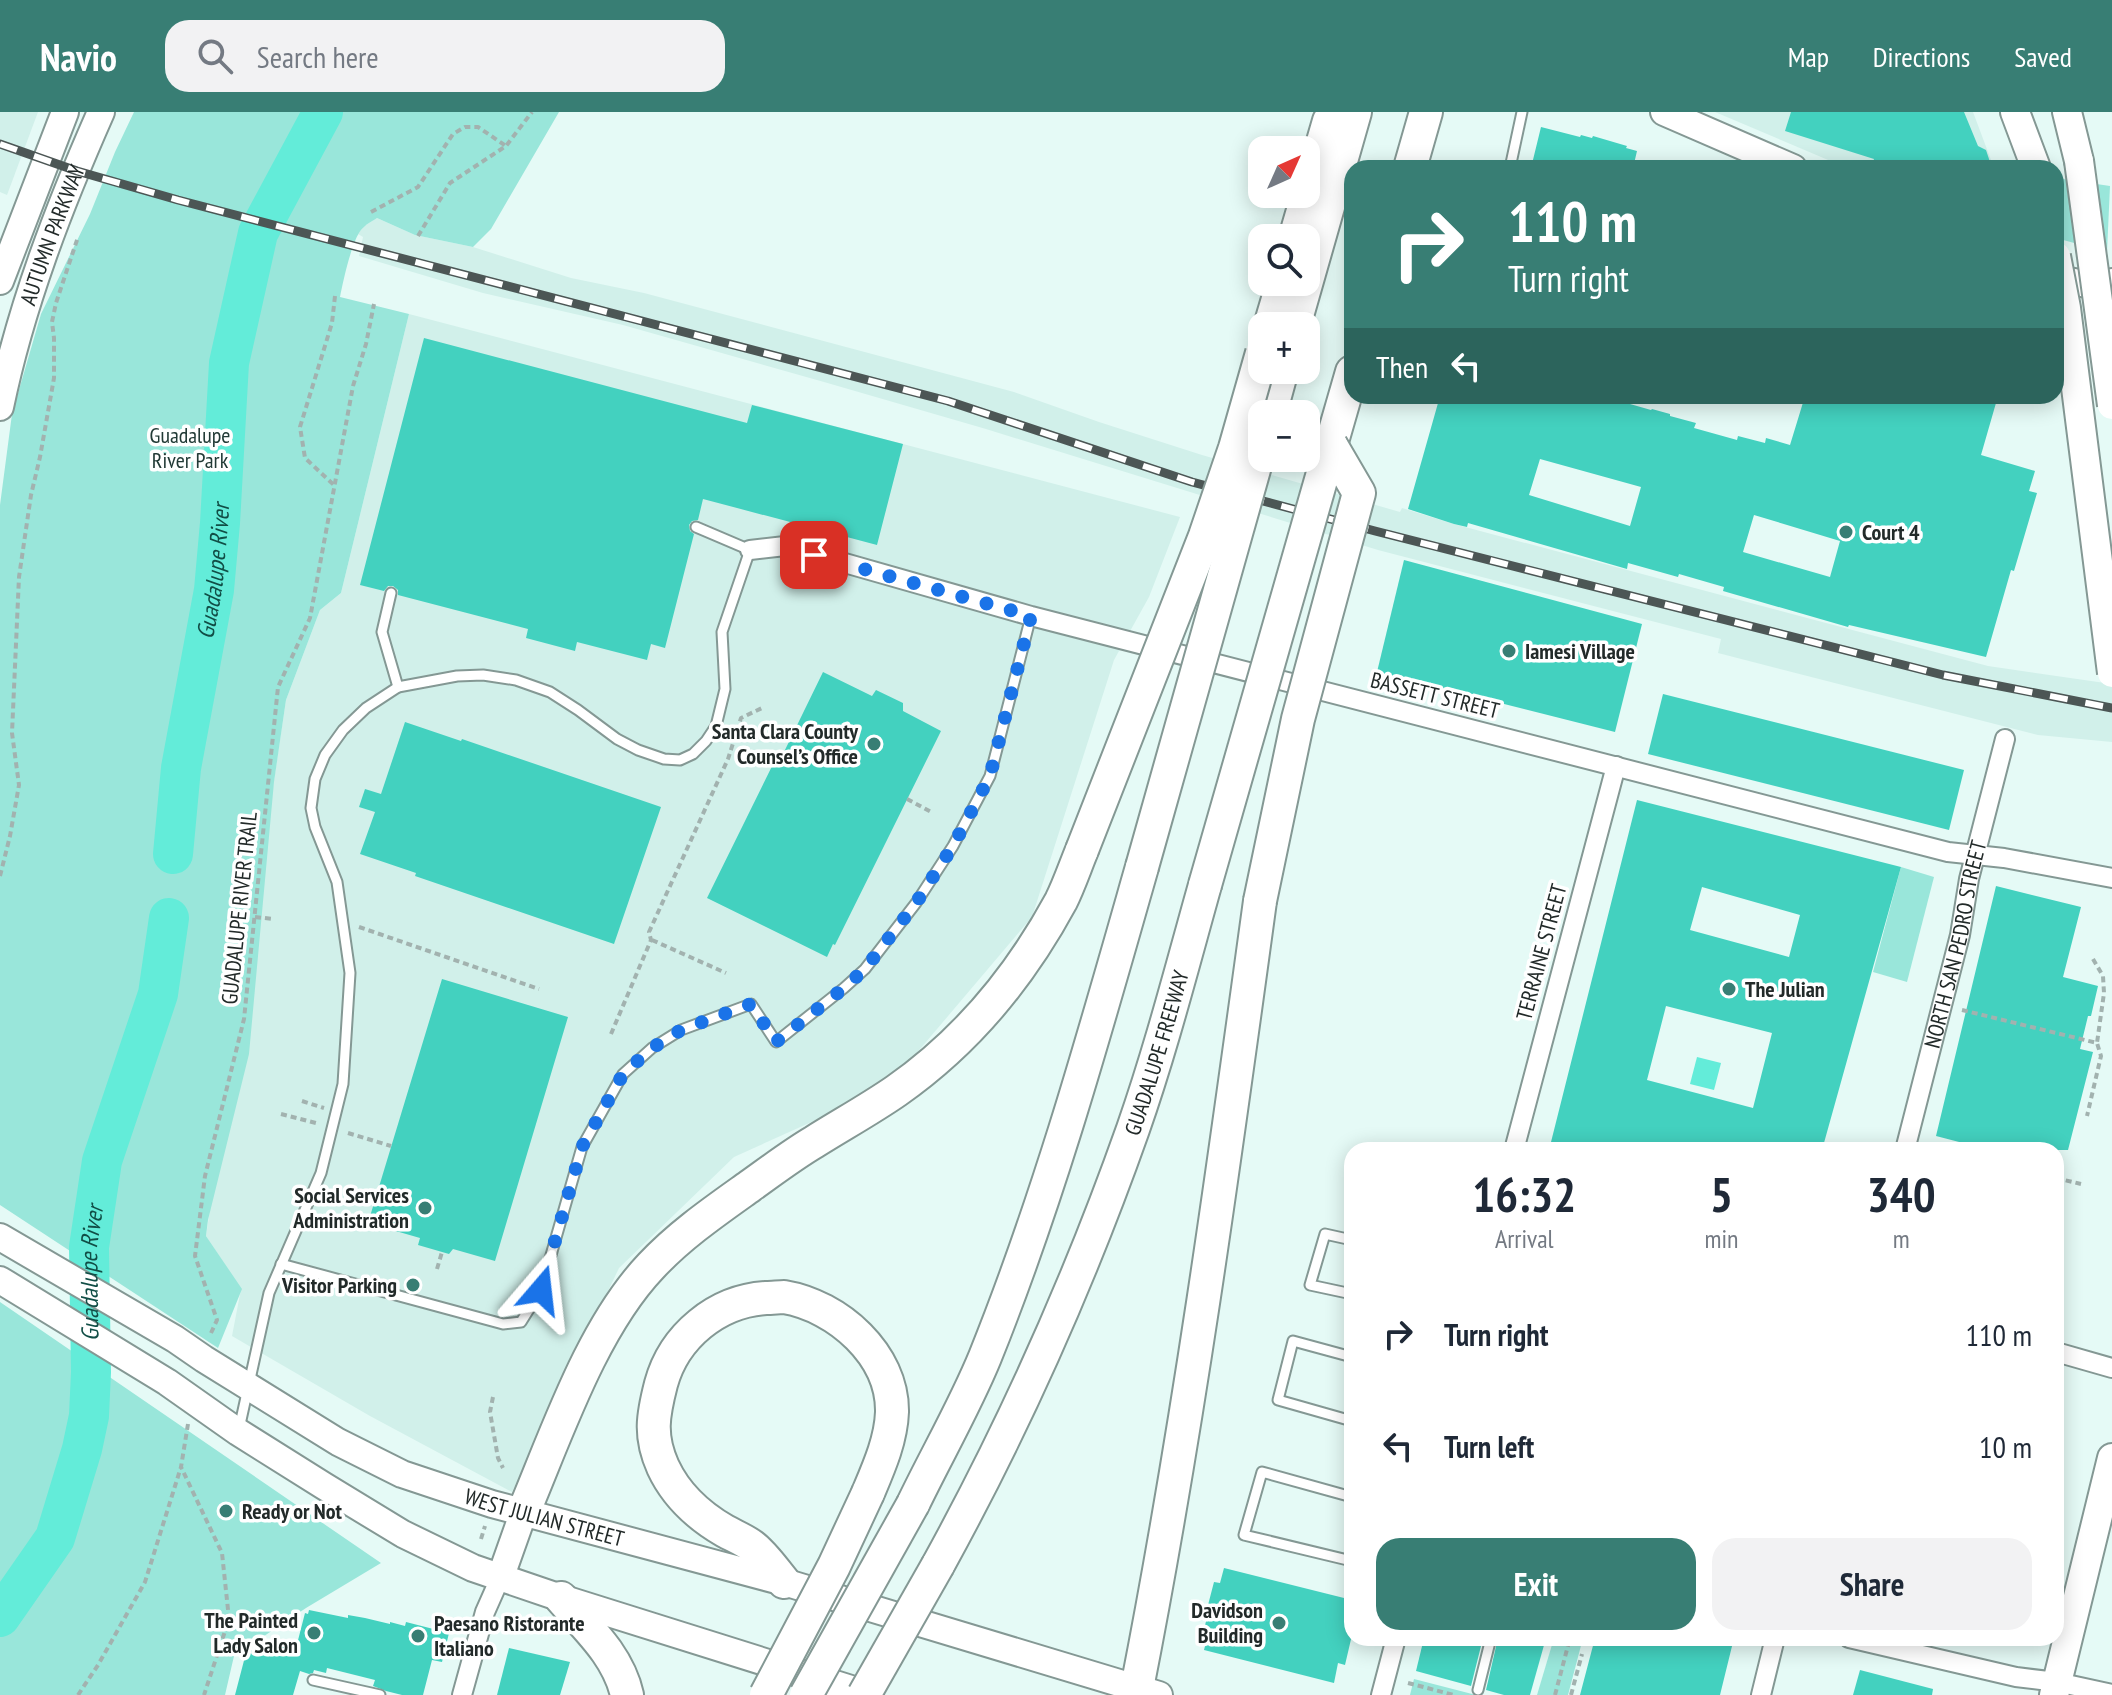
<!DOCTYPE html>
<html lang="en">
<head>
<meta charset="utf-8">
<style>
	:root { --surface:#fff; --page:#f2f2f3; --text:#1f2937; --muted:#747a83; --accent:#387e74 }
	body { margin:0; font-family:"PT Sans Narrow",sans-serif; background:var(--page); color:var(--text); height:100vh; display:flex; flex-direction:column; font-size:30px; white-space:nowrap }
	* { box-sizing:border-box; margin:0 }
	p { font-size:26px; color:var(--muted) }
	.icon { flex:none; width:44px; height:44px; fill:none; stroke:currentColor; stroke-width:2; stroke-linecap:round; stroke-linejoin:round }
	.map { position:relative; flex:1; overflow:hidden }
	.panel { position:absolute; left:1344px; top:1030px; width:720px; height:504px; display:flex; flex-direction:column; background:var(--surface); border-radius:24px; box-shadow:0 4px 20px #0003 }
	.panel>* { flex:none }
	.top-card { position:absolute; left:1344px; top:48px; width:720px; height:244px; border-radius:24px; box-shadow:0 4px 20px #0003; background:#387e74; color:#fff; overflow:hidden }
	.needle { width:52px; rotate:45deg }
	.buttons { position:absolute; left:1248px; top:24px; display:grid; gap:16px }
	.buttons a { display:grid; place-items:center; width:72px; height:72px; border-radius:16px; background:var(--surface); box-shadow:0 4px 20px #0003; font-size:40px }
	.pin { position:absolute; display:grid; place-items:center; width:68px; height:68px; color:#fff; margin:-34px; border-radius:16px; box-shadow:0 4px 12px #0006 }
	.me { position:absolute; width:88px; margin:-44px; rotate:17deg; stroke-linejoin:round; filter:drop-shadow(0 0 6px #0008) }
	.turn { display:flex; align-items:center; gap:28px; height:168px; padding:0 32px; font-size:36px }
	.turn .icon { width:104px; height:104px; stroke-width:2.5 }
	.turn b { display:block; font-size:56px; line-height:68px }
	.then { display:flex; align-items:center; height:76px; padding:0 32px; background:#0003; gap:16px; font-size:30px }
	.eta { display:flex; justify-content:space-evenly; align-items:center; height:136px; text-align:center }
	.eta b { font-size:48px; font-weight:600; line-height:56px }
	.button { display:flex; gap:16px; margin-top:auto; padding:16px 32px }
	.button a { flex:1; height:92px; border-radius:24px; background:var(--accent); color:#fff; font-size:32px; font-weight:600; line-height:92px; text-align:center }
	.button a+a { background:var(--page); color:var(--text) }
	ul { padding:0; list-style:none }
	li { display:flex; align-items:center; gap:24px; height:112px; padding:0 32px }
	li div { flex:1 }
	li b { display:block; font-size:30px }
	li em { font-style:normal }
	header { display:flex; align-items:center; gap:48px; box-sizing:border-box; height:112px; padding:0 40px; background:var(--accent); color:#fff }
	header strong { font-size:38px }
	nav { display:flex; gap:44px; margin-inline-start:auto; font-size:28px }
	.search { width:560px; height:72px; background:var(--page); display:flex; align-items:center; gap:20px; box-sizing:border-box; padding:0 28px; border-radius:24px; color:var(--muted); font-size:30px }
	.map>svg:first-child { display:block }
</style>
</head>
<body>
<header>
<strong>Navio</strong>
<div class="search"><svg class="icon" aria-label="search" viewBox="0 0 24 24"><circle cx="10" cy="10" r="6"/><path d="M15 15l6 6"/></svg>Search here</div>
<nav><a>Map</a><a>Directions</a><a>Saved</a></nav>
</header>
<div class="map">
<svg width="2112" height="1583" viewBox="0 0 2112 1583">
	<rect width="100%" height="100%" fill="#e5faf6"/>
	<g fill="#d1f0ea">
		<polygon points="0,0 38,0 7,83 0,80"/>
		<polygon points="1715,0 1973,0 1994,56 1847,56"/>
		<polygon points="377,106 415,123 473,135 571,166 644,181 1014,280 1099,310 1202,343 1400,400 1402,396 1454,412 1988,554 2112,572 2112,630 2038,623 1718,541 1721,527 1378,438 986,317 824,270 623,213 483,181 359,144 363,125 358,122 364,114"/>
		<polygon points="409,202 1180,405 1149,485 1114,548 1032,805 887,976 734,1045 619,1156 512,1380 370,1304 232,1224 241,1177 206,1124 286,588 320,498 341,481"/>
	</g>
	<g fill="#99e6da">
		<path d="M134 0H559L491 117 473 135 415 123 377 106C371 110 366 112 361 118 352 129 343 169 340 185L409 202 341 481 320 498 286 588 274 670 249 942 208 1108 206 1124 242 1177 218 1236 0 1093V393L12 302 41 202 90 102 115 40Z"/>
		<polygon points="2056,66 2110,74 2107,140 2056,126"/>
		<polygon points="1901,755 1934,765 1907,870 1873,860"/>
		<polygon points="0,1190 381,1451 306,1496 234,1544 225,1583 0,1583"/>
		<polygon points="1554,1526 1583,1526 1568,1583 1537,1583"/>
		<polygon points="1414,1567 1476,1583 1410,1583"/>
	</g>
	<polygon fill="#63ecd9" points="1697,945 1721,951 1714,978 1690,972"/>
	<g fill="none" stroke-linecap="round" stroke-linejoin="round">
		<g stroke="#63ecd9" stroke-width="40">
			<path id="s1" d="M173 742 181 656 214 478 220 411 229 251 258 121 323 0"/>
			<path id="s2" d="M0 1505 55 1426 82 1337 89 1304 91 1260 89 1135 102 1049 158 882 169 806"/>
		</g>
	</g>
	<g fill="#43d1bf" fill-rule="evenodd">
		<polygon points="1791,0 1964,0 1978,34 1986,38 1992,56 1871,56 1874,47 1785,19"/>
		<polygon points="1541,15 1580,25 1581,23 1592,26 1593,24 1627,34 1626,36 1637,39 1633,56 1531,56"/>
		<polygon points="424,226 747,311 752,293 903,332 877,433 703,387 698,408 692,409 689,413 690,419 694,422 665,536 651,532 647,548 577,530 575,539 526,526 528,517 398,483 398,478 393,474 388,474 384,479 360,473"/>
		<path d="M1440 284H1602L1651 298 1652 297 1670 302V304L1696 311 1694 316 1737 328 1738 324 1765 331 1766 326 1790 333 1805 284H1998L1981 343 2035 359 2029 379 2037 381 2014 459 2011 458 1986 545 1849 513 1848 515 1723 479 1724 475 1679 462 1678 465 1628 451 1627 457 1468 411 1467 415 1454 412 1408 397ZM1540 347 1641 375 1630 414 1529 383ZM1754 403 1840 429 1830 465 1743 440Z"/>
		<polygon points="1404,448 1642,512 1615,620 1377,560"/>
		<polygon points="823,560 872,584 876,578 903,591 903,599 941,619 835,833 833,832 827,845 707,786 779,640 783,642"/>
		<polygon points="1663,582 1964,658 1949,718 1648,642"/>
		<polygon points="405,610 461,629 462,627 661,695 614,832 415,764 416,761 360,742 375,700 359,695 365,677 381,682"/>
		<path d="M1637 688 1901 755 1822 1038H1549ZM1702 775 1800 803 1789 845 1690 818ZM1666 894 1772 921 1753 996 1647 968Z"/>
		<polygon points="1996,774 2081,795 2063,865 2098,874 2091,904 2088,904 2080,937 2093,940 2068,1038 1990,1038 1936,1024"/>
		<polygon points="442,867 568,905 495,1149 453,1137 449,1142 418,1133 420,1126 368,1111"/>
		<polygon points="1224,1456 1352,1488 1352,1523 1345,1553 1338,1551 1334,1571 1204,1538 1208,1522 1203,1521 1210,1494 1208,1493 1214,1470 1220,1471"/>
		<polygon points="309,1498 348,1506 348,1503 365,1506 390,1512 390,1510 405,1514 406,1510 449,1521 442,1550 432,1548 423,1583 402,1583 386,1579 373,1574 375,1568 327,1556 326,1561 314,1558 313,1561 309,1562 300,1559 293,1583 235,1583 247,1537 258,1539 261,1528 296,1536 305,1501 308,1502"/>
		<polygon points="1424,1526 1483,1526 1471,1574 1416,1559"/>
		<polygon points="1498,1526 1546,1526 1530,1583 1504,1583 1486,1578"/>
		<polygon points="1595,1526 1614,1530 1615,1526 1734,1526 1720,1583 1580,1583"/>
		<polygon points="509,1536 570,1550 560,1583 497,1583"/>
		<polygon points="1860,1558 1933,1577 1932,1583 1853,1583"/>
	</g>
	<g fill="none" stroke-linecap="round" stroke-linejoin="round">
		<defs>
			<g id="lane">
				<polyline points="1510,56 1522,0"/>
				<polyline points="391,481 382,520 398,575 457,564 483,563 516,568 550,580 578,598 617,627 638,638 664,647 680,648 693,642 706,629 716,614 725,577 722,520 750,438 696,415"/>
				<polyline points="1352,1128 1325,1122 1310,1173 1352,1182"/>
				<polyline points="281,1152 503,1212 521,1210 541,1178 582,1035 623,962 652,936 681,918 751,892 776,930 844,876 865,857 916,791 953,734 990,664 1031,504"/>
				<polyline points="1352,1245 1293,1229 1278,1288 1352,1309"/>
				<polyline points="239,1317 269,1181 321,1061 343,972 350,861 337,770 315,715 311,696 315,667 325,643 343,618 366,596 398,575"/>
				<polyline points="1352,1385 1262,1360 1244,1423 1352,1449"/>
				<polyline points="313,1568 380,1583"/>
				<polyline points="1478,1578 1491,1526"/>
			</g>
			<g id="street">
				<polyline points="750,438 785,434 1031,504 1948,740 2004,746 2112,766"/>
				<polyline points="1514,1038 1616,654"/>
				<path id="s3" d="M1905 1038 1960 823 1969 767 2005 627"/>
				<polyline points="2056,1240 2112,1256"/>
				<polyline points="1849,1526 2016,1565 2057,1570 2112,1582"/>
				<polyline points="462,1583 485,1500 501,1464"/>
				<polyline points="1381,1583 1396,1526"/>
				<polyline points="1761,1583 1775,1526"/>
			</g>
			<g id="secondary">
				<polyline points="1664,0 1793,56"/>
				<polyline points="2056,167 2099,174 2112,170"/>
				<polyline points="0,169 65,0"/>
				<path id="s4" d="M0 295C21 193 59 95 101 0"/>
				<path id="s5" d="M0 1125 175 1227 204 1247 338 1330 402 1362 492 1392 784 1470 1159 1583"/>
				<polyline points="0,1168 167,1270 238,1320 324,1374 403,1422 473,1456 561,1486 870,1583"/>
				<polyline points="501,1464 524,1399"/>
			</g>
			<g id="primary">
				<polyline points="2015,0 2036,56"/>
				<polyline points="2067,0 2079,49"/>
				<polyline points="2054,1583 2112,1346"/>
			</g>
			<g id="highway">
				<polyline points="1410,56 1426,0"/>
				<polyline points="1295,126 1329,9 1336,0"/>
				<polyline points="1270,214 1283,170"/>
				<polyline points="1294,214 1355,0"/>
				<polyline points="1270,302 1282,258"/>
				<polyline points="1331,333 1352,260"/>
				<path d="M913 1392C936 1344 965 1294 985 1245 1049 1086 1095 920 1142 755"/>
				<path d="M524 1399C557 1321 592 1216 651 1154 680 1123 715 1099 750 1074 771 1059 792 1043 814 1030 841 1013 870 997 896 979 966 930 1021 863 1061 789 1069 773 1075 755 1082 738"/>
				<path id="s6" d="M938 1453C1015 1313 1080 1167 1133 1017 1161 937 1182 855 1205 773"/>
				<path d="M784 1470C774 1458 764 1443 752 1434 744 1428 734 1424 725 1419 699 1404 676 1383 663 1355 649 1324 653 1303 661 1272 674 1224 717 1189 766 1186 772 1186 779 1185 784 1185 838 1194 893 1243 892 1300 891 1328 879 1355 868 1381"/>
				<path d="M561 1486C587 1516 618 1543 627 1583"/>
				<path d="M1137 1576C1188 1316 1224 1052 1260 789"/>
			</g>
		</defs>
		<use href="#lane" stroke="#849894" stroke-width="13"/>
		<use href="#street" stroke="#849894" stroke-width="22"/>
		<use href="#secondary" stroke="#849894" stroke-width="30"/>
		<use href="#primary" stroke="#849894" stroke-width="32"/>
		<use href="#highway" stroke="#849894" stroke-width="36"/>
		<g stroke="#a2b2af" stroke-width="4" stroke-dasharray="6 4" stroke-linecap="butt">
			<polyline points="371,100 418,75 453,22 465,15 478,15 506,34"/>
			<polyline points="418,124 450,71 506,34 532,0"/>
			<polyline points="335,184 332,211 300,315 305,346 335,374"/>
			<polyline points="907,687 933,701"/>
			<polyline points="0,764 10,724 19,673 12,621 19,465 31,383 40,345 54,266 54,226 52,210 56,191 78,125"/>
			<polyline points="255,805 273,807"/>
			<polyline points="359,815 539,877"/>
			<polyline points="652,828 726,861"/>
			<polyline points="2093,847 2103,864 2104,881 2097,931"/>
			<polyline points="1962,898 2097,931 2101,944 2087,1004"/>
			<polyline points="611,922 651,828 649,820 728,647 741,606 762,596"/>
			<polyline points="302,989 324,996"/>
			<polyline points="281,1002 316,1011"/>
			<polyline points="348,1021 391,1034"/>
			<polyline points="2056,1066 2081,1072"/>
			<polyline points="437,1157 442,1140"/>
			<polyline points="211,1221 217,1208 195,1144 205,1064 244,907 278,575 310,506 353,274 366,232 374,192"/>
			<polyline points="493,1285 490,1300 498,1346 503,1356"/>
			<polyline points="188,1312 181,1355 222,1441 229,1507 204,1583"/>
			<polyline points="481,1427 485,1414"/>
			<polyline points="1408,1571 1454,1583"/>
			<polyline points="78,1583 98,1553 145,1470 181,1355"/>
			<polyline points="1555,1583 1570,1526"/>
			<polyline points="1571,1583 1582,1542"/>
		</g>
		<use href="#lane" stroke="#fff" stroke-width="9"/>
		<use href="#street" stroke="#fff" stroke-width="18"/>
		<use href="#secondary" stroke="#fff" stroke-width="26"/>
		<use href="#primary" stroke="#fff" stroke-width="28"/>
		<use href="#highway" stroke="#fff" stroke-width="32"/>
		<defs>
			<polyline id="rail" points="0,32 77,59 178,88 948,289 1192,370 1375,419 1943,563 2112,596"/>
		</defs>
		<use href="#rail" stroke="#4c5655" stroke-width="9"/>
		<use href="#rail" stroke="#fff" stroke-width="6" stroke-dasharray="18" stroke-linecap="butt"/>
		<defs>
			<g id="primary-bridge">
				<polyline points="2079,49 2112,293"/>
				<polyline points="2056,144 2066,196 2112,561"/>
			</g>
			<g id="highway-bridge">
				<polyline points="1082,738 1205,424 1235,336 1262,241"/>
				<polyline points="1142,755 1262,329"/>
				<polyline points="1205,773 1331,333"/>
				<polyline points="1260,789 1298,607 1359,381 1331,333"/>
				<polyline points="766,1583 834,1454 868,1381"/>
				<polyline points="806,1583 913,1392"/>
				<polyline points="864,1583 938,1453"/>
			</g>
		</defs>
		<use href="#primary-bridge" stroke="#849894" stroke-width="32" stroke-linecap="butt"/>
		<use href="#highway-bridge" stroke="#849894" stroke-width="36" stroke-linecap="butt"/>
		<use href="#primary-bridge" stroke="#fff" stroke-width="28"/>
		<use href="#highway-bridge" stroke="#fff" stroke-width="32"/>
	</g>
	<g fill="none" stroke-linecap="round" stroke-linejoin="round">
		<polyline stroke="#1a73e8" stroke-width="14" stroke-dasharray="0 25.2" points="541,1178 582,1035 623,962 652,936 681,918 751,892 776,930 844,876 865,857 916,791 953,734 990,664 1031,504 814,443"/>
	</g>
	<g fill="#387e74" stroke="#fff" stroke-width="3">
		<circle cx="1846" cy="420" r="8"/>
		<circle cx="1509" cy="539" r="8"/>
		<circle cx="874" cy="632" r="8"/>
		<circle cx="1729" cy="877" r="8"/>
		<circle cx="425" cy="1096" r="8"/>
		<circle cx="413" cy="1173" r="8"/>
		<circle cx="226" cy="1399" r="8"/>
		<circle cx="1279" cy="1511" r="8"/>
		<circle cx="314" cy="1521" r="8"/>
		<circle cx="418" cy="1524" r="8"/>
	</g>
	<g text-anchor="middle" stroke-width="7" stroke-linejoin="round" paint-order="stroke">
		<g font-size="22" fill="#222a29" stroke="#fff">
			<text dy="8" stroke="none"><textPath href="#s4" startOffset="180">AUTUMN PARKWAY</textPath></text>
			<text transform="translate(1435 583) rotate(14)" y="8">BASSETT STREET</text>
			<text transform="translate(239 796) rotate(-84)" y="8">GUADALUPE RIVER TRAIL</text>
			<text dy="8" stroke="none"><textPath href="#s3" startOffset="212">NORTH SAN PEDRO STREET</textPath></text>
			<text transform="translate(1541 840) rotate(-75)" y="8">TERRAINE STREET</text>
			<text dy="8" stroke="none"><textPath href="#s6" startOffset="558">GUADALUPE FREEWAY</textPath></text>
			<text dy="8" stroke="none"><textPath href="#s5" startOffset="616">WEST JULIAN STREET</textPath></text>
		</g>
		<g font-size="22" fill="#223a36" stroke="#fff">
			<text x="190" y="331">Guadalupe<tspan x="190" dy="25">River Park</tspan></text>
		</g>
		<g font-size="22" font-weight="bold" fill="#222a29" stroke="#fff" text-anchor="start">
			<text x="1862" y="428">Court 4</text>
			<text x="1525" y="547">Iamesi Village</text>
			<text x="858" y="627" text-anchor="end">Santa Clara County<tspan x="858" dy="25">Counsel’s Office</tspan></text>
			<text x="1745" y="885">The Julian</text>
			<text x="409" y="1091" text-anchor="end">Social Services<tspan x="409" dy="25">Administration</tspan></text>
			<text x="397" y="1181" text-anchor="end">Visitor Parking</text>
			<text x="242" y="1407">Ready or Not</text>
			<text x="1263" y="1506" text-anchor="end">Davidson<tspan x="1263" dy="25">Building</tspan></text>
			<text x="298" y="1516" text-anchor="end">The Painted<tspan x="298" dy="25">Lady Salon</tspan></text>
			<text x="434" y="1519">Paesano Ristorante<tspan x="434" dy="25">Italiano</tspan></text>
		</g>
		<g font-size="24" font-style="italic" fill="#114e46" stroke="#fff">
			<text dy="8" stroke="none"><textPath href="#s1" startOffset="286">Guadalupe River</textPath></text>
			<text dy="8" stroke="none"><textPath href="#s2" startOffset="366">Guadalupe River</textPath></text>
		</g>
	</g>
</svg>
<div class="buttons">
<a><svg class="needle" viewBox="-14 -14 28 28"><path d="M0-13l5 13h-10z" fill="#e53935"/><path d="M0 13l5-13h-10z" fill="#747a83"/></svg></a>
<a><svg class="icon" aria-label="search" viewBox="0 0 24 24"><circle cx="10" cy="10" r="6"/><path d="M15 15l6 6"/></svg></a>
<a>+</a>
<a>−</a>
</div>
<div class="pin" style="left:814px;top:443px;background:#d93025"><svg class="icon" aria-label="arrive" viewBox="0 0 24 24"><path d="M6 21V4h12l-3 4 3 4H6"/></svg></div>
<svg class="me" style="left:541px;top:1178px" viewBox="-20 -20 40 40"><path d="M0-17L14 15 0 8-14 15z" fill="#1a73e8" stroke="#fff" stroke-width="4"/></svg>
<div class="top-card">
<div class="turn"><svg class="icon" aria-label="right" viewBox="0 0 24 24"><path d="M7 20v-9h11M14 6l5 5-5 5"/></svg><div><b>110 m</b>Turn right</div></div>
<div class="then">Then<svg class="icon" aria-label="left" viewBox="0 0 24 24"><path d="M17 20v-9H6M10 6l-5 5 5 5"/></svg></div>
</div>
<section class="panel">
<div class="eta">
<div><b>16:32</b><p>Arrival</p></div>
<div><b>5</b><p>min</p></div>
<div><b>340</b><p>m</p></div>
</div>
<ul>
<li><svg class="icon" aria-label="right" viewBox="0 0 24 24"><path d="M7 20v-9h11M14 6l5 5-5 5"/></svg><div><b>Turn right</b></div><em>110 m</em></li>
<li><svg class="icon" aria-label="left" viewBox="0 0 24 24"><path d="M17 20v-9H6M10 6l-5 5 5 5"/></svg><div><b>Turn left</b></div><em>10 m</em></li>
</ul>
<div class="button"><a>Exit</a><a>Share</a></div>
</section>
</div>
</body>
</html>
